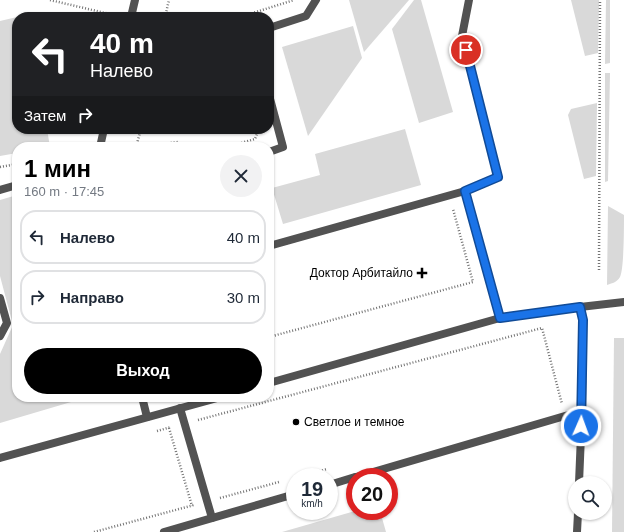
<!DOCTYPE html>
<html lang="ru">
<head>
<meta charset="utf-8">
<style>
	:root { --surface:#fff; --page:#f2f2f3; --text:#1f2937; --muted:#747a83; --line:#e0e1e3; --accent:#000 }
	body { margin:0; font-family:Helvetica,sans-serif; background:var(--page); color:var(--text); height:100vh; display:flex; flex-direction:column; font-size:15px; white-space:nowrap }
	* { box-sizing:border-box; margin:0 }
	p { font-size:13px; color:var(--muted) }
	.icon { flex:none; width:22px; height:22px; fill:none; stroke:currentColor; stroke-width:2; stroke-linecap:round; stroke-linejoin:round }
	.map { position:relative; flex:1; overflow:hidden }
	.sheet { position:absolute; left:12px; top:142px; width:262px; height:260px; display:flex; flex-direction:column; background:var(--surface); border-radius:16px; box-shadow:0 1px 3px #0004 }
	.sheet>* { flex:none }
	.hud { position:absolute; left:12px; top:12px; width:262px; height:122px; border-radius:16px; box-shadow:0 1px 3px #0004; background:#202124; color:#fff; overflow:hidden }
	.controls { position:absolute; left:568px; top:476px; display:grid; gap:8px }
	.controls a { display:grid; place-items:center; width:44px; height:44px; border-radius:50%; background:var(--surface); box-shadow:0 1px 3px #0004; font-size:20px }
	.speed { position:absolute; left:286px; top:468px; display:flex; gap:8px; font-size:20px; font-weight:700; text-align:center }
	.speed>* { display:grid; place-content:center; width:52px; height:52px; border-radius:50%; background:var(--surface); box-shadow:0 1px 3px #0004; line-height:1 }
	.speed small { font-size:10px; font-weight:400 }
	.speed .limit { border:6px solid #d22; background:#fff; color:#111 }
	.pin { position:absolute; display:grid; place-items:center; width:34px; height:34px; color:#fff; margin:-17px; border:2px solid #fff; border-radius:50%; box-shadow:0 1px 4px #0007 }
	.me { position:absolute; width:44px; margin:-22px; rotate:2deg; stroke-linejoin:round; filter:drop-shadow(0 0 3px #0008) }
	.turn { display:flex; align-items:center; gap:14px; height:84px; padding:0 12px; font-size:18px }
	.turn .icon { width:52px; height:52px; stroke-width:2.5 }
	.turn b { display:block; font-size:28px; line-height:34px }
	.then { display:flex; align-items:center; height:38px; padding:0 12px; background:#0003; gap:8px; font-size:15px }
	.round { display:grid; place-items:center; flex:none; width:42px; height:42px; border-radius:21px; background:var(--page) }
	.head { display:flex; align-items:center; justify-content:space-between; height:68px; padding:0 12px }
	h1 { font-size:24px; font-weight:600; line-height:30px; color:var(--accent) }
	.cta { display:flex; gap:8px; margin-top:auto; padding:8px 12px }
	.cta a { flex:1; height:46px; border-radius:24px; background:var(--accent); color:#fff; font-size:16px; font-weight:600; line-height:46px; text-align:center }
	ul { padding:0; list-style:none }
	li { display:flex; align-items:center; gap:12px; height:54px; margin:0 8px 6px; padding:0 4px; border:2px solid var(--line); border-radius:16px }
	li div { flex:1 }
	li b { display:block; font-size:15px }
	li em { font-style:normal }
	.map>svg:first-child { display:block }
</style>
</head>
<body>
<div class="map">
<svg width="624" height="532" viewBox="0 0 624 532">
	<rect width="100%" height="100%" fill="#fff"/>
	<g fill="#d9d9d9">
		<polygon points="349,0 409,0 364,52"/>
		<polygon points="414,0 421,0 453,112 419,123 392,29"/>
		<polygon points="571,0 599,0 598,53 585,56"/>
		<polygon points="606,0 610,0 610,63 605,64"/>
		<polygon points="17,17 17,129 47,129 50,147 17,147 17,153 0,156 0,21"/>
		<polygon points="353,26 362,58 308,136 282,47"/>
		<polygon points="605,73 610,73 608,181 605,182"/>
		<polygon points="597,103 596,176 584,179 568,115 571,109"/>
		<polygon points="405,129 421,185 283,224 272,188 320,175 315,154"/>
		<polygon points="17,195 17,397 88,397 0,423 0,354 13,325 0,276 0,200"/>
		<path d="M608 206 624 215C624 228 624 269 620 277 617 282 613 283 607 285Z"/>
		<polygon points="614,338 624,338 624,532 612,532"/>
		<polygon points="355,511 380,511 386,532 282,532"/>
	</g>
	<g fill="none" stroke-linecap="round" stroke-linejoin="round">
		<g stroke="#747474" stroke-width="2.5" stroke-dasharray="1 2" stroke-linecap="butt">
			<polyline points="50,0 118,16"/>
			<polyline points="165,17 169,0"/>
			<polyline points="240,17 294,0"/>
			<polyline points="136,147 141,129"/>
			<polyline points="141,147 178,142 185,147"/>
			<polyline points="227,147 255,139 259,129"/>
			<polyline points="0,167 17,164"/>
			<polyline points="599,270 600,0"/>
			<polyline points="269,337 473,282 453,209"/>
			<polyline points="198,420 542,328 562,404"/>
			<polyline points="169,428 192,506"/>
			<polyline points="157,431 171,427"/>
			<polyline points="299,477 327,469"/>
			<polyline points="220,498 279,482"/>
			<polyline points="94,532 194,505"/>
		</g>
		<g stroke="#525252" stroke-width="8">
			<polyline points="131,17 135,0"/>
			<polyline points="269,28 306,16 316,0"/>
			<polyline points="269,95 283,147 269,152"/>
			<polyline points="100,147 104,129"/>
			<polyline points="0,190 17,185"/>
			<polyline points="465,191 498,177 462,36 469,0"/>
			<polyline points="269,246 465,191 500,318"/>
			<polyline points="0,298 7,323 0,336"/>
			<polyline points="580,307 624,302"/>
			<polyline points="269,383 500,318 580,307 583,320 582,411 579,483"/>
			<polyline points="142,397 147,417"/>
			<polyline points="180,408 212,518"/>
			<polyline points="0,458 221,397"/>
			<polyline points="356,477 582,411"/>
			<polyline points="329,485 355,477"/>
			<polyline points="164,532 295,494"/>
			<polyline points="577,532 578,513"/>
		</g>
	</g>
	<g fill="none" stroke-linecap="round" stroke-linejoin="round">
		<defs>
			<polyline id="route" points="466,50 498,177 465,191 500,318 580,307 583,320 581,426"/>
		</defs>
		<use href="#route" stroke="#114b97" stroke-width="10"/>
		<use href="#route" stroke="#1a73e8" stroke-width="7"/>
	</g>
	<g fill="#000" stroke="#fff" stroke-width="1.5">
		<path d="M420 267h4v4h4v4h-4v4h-4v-4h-4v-4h4z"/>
		<circle cx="296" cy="422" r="4"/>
	</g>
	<g text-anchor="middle" stroke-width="3" stroke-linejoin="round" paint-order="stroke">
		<g font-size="12" fill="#000" stroke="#fff" text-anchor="end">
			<text x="413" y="277">Доктор Арбитайло</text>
			<text x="304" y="426" text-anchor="start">Светлое и темное</text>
		</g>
	</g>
</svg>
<div class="controls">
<a><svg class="icon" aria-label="search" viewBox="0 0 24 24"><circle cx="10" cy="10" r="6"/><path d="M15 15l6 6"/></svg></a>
</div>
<div class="speed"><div>19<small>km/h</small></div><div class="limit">20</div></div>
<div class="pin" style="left:466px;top:50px;background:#d93025"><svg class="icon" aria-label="arrive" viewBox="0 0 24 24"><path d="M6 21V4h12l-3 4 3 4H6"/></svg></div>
<svg class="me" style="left:581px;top:426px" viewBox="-20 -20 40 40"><circle r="17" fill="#1a73e8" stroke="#fff" stroke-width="3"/><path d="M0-11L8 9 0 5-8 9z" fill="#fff"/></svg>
<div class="hud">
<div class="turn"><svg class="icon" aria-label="left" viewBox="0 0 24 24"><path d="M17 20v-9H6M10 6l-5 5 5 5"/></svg><div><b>40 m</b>Налево</div></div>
<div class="then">Затем<svg class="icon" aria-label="right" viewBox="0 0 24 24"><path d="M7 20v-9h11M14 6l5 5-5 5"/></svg></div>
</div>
<section class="sheet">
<div class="head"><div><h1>1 мин</h1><p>160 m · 17:45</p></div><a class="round"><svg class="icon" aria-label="close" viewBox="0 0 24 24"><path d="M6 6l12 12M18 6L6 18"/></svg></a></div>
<ul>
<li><svg class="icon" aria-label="left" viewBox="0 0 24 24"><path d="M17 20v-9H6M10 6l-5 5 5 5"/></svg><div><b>Налево</b></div><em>40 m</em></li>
<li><svg class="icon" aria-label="right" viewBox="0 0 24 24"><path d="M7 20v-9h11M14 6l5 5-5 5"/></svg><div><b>Направо</b></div><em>30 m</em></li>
</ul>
<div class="cta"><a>Выход</a></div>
</section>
</div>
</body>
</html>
